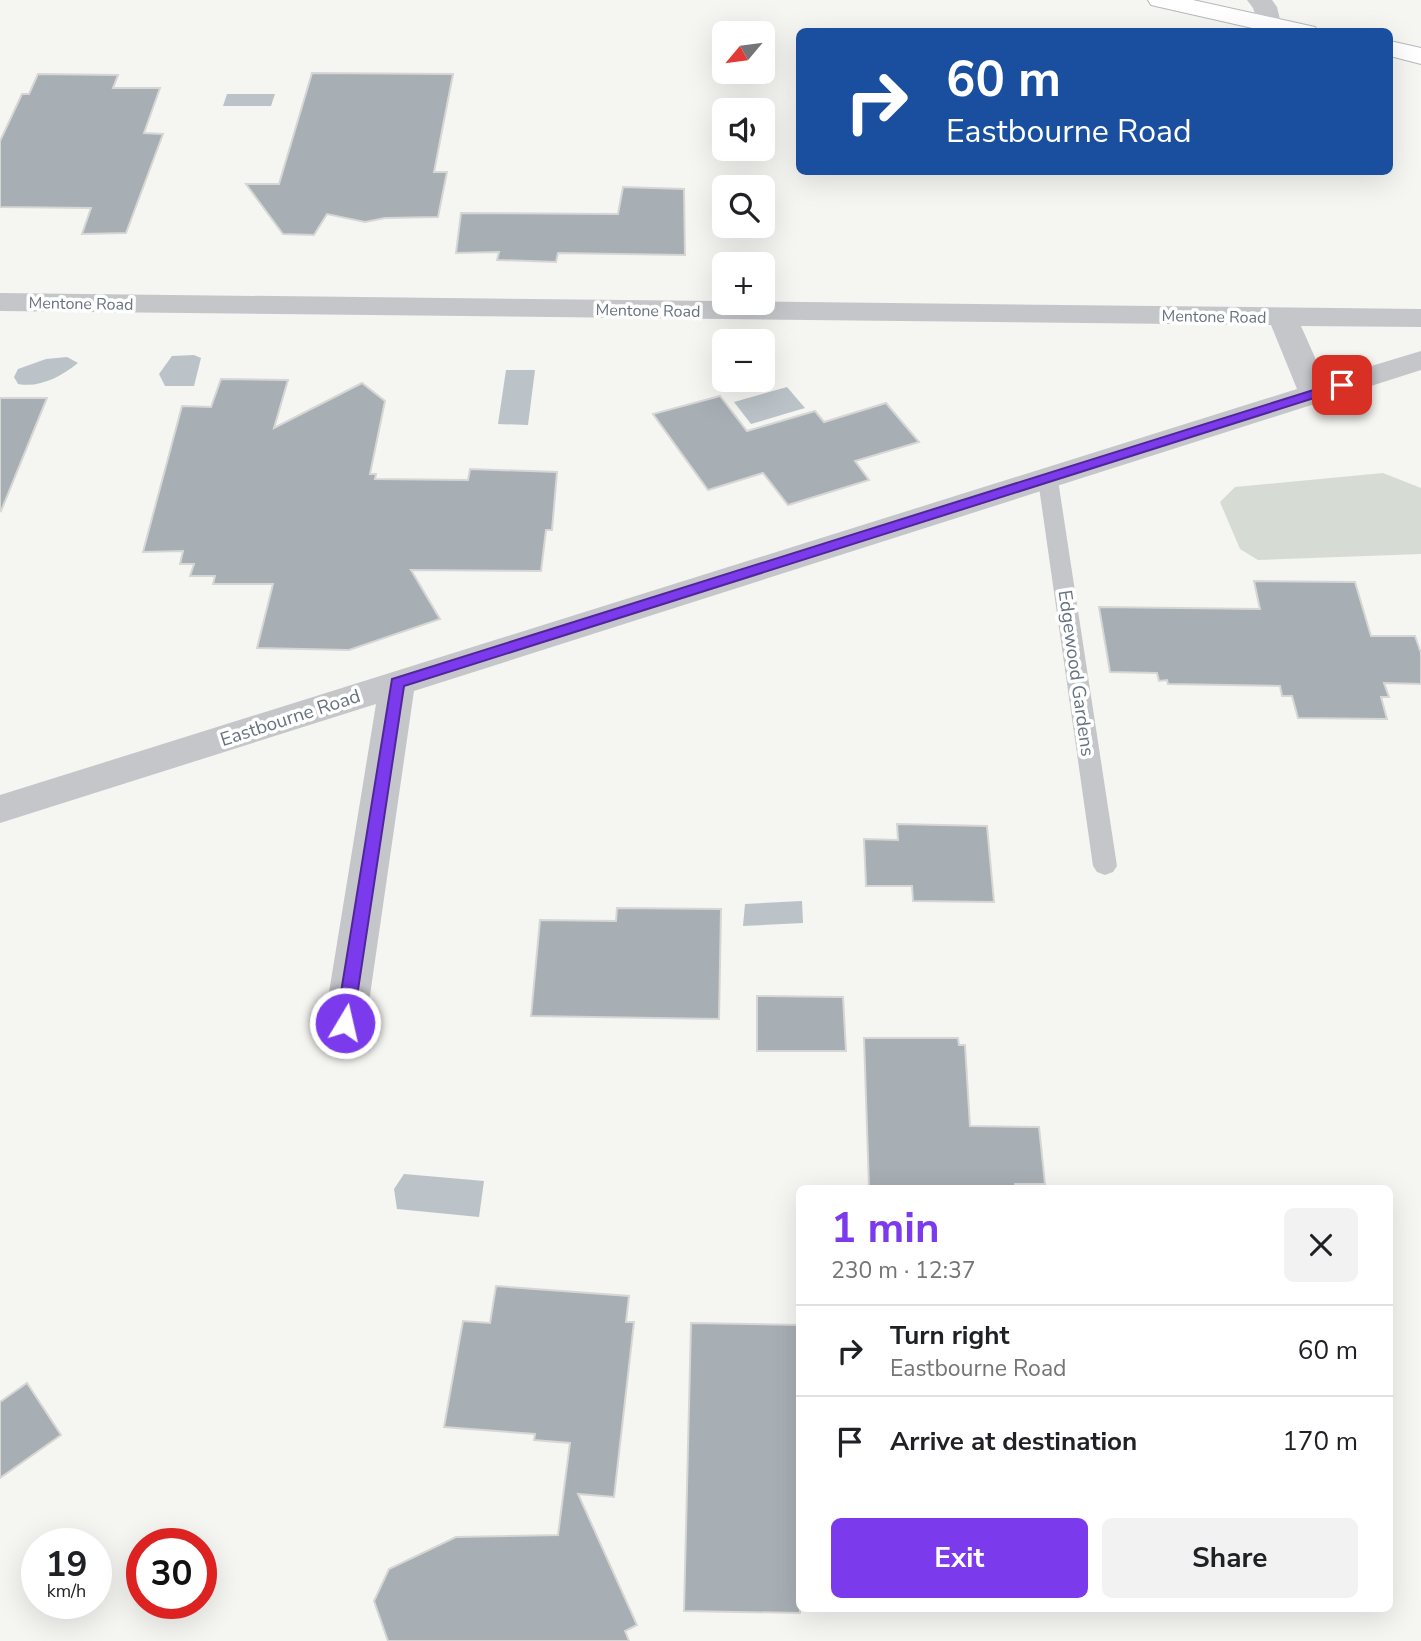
<!DOCTYPE html>
<html lang="en">
<head>
<meta charset="utf-8">
<style>
	:root { --surface:#fff; --page:#f2f2f2; --text:#202124; --muted:#757577; --line:#e0e0e0; --accent:#7c3aed }
	body { margin:0; font-family:"Nunito Sans",sans-serif; background:var(--page); color:var(--text); height:100vh; display:flex; flex-direction:column; font-size:26px; white-space:nowrap }
	* { box-sizing:border-box; margin:0 }
	p { font-size:23px; color:var(--muted) }
	.icon { flex:none; width:38px; height:38px; fill:none; stroke:currentColor; stroke-width:2; stroke-linecap:round; stroke-linejoin:round }
	.map { position:relative; flex:1; overflow:hidden }
	.sheet { position:absolute; left:796px; top:1185px; width:597px; height:427px; display:flex; flex-direction:column; background:var(--surface); border-radius:10px; box-shadow:0 7px 28px #0002 }
	.sheet>* { flex:none }
	.guide { position:absolute; left:796px; top:28px; width:597px; height:147px; border-radius:10px; box-shadow:0 7px 28px #0002; background:#1a4fa0; color:#fff; overflow:hidden }
	.needle { width:46px; rotate:241deg }
	.controls { position:absolute; left:712px; top:21px; display:grid; gap:14px }
	.controls a { display:grid; place-items:center; width:63px; height:63px; border-radius:10px; background:var(--surface); box-shadow:0 7px 28px #0002; font-size:35px }
	.speed { position:absolute; left:21px; top:1528px; display:flex; gap:14px; font-size:35px; font-weight:700; text-align:center }
	.speed>* { display:grid; place-content:center; width:91px; height:91px; border-radius:50%; background:var(--surface); box-shadow:0 7px 28px #0002; line-height:1 }
	.speed small { font-size:18px; font-weight:400 }
	.speed .limit { border:10px solid #d22; background:#fff; color:#111 }
	.pin { position:absolute; display:grid; place-items:center; width:60px; height:60px; color:#fff; margin:-30px; border-radius:14px; box-shadow:0 4px 10px #0006 }
	.me { position:absolute; width:77px; margin:-38px; rotate:9deg; stroke-linejoin:round; filter:drop-shadow(0 0 5px #0008) }
	.turn { display:flex; align-items:center; gap:24px; height:147px; padding:0 35px; font-size:32px }
	.turn .icon { width:91px; height:91px; stroke-width:2.5 }
	.turn b { display:block; font-size:49px; line-height:60px }
	.round { display:grid; place-items:center; flex:none; width:74px; height:74px; border-radius:10px; background:var(--page) }
	.summary { display:flex; align-items:center; justify-content:space-between; height:119px; padding:0 35px }
	h1 { font-size:42px; font-weight:700; line-height:52px; color:var(--accent) }
	.primary-button { display:flex; gap:14px; margin-top:auto; padding:14px 35px }
	.primary-button a { flex:1; height:80px; border-radius:10px; background:var(--accent); color:#fff; font-size:28px; font-weight:700; line-height:80px; text-align:center }
	.primary-button a+a { background:var(--page); color:var(--text) }
	ul { padding:0; list-style:none }
	li { display:flex; align-items:center; gap:21px; height:91px; padding:0 35px; border-top:2px solid var(--line) }
	li div { flex:1 }
	li b { display:block; font-size:26px }
	li em { font-style:normal }
	.map>svg:first-child { display:block }
</style>
</head>
<body>
<div class="map">
<svg width="1421" height="1641" viewBox="0 0 1421 1641">
	<rect width="100%" height="100%" fill="#f5f5f2"/>
	<polygon fill="#d6dcd3" points="1383,473 1421,488 1421,554 1258,560 1240,549 1220,502 1235,487"/>
	<g fill="#bbc3c8">
		<polygon points="227,94 275,94 271,106 223,106"/>
		<polygon points="194,355 201,358 194,386 165,386 159,374 172,356"/>
		<path d="M67 357 78 363C60 377 40 388 18 384L14 377 18 369 46 359Z"/>
		<polygon points="506,370 535,370 528,425 498,424"/>
		<polygon points="787,387 805,408 751,424 734,402"/>
		<polygon points="802,901 803,923 743,926 745,904"/>
		<polygon points="404,1174 484,1181 479,1217 397,1209 394,1189"/>
	</g>
	<g fill="#a7aeb4" stroke="#d6d7d5" stroke-width="2">
		<polygon points="312,73 453,74 434,172 447,172 438,217 385,218 365,222 327,214 314,235 283,234 246,184 279,184"/>
		<polygon points="38,74 118,75 113,88 160,88 144,133 163,134 126,233 82,234 91,208 0,207 0,141 22,94 29,94"/>
		<polygon points="623,187 684,189 685,255 558,253 556,262 497,260 499,252 456,253 461,213 618,214"/>
		<polygon points="221,379 288,380 274,428 362,383 385,401 370,474 376,474 375,479 468,480 470,469 557,472 552,530 546,530 541,571 411,570 440,619 349,650 257,648 273,584 213,584 215,576 190,576 194,564 180,564 183,551 143,552 182,406 211,407"/>
		<polygon points="720,396 747,431 815,411 824,422 886,403 919,442 855,461 869,480 788,505 763,473 708,490 653,414"/>
		<polygon points="0,398 47,398 1,511 0,510"/>
		<polygon points="1254,581 1355,582 1371,636 1415,636 1421,653 1421,684 1384,683 1389,697 1381,697 1387,719 1298,718 1292,696 1282,696 1280,686 1168,684 1167,680 1159,681 1157,673 1110,672 1099,607 1260,609"/>
		<polygon points="897,824 987,826 994,902 913,901 912,886 866,886 864,839 898,840"/>
		<polygon points="617,908 721,909 719,1019 531,1016 540,920 616,921"/>
		<polygon points="757,996 843,997 846,1051 757,1051"/>
		<polygon points="864,1038 958,1038 959,1045 965,1045 970,1126 1039,1127 1045,1184 1015,1184 1015,1188 908,1186 908,1188 869,1188"/>
		<polygon points="496,1286 629,1296 626,1322 634,1322 614,1497 578,1494 637,1625 625,1631 629,1641 388,1641 374,1601 389,1569 456,1537 558,1535 570,1443 534,1440 535,1434 444,1427 463,1321 490,1323"/>
		<polygon points="691,1323 800,1325 800,1613 684,1611"/>
		<polygon points="27,1383 61,1435 0,1478 0,1402"/>
	</g>
	<g fill="none" stroke-linecap="round" stroke-linejoin="round">
		<defs>
			<g id="secondary">
				<polygon points="1148,0 1193,0 1315,27 1318,32 1270,32 1151,5"/>
				<polygon points="1390,41 1421,48 1421,64 1390,56"/>
			</g>
		</defs>
		<use href="#secondary" stroke="#b4b8bc" stroke-width="2"/>
		<polygon fill="#c4c6ca" fill-rule="evenodd" points="1048,474 1055,476 1058,480 1117,866 1113,872 1105,875 1097,872 1093,866 1038,480 1041,476"/>
		<g fill="#c4c6ca" fill-rule="evenodd">
			<polygon points="1247,0 1272,0 1277,7 1281,24 1278,29 1269,31 1260,29 1253,8"/>
			<polygon points="0,293 1421,309 1421,327 1301,326 1325,380 1421,351 1421,370 414,691 366,1023 360,1035 345,1040 330,1035 324,1023 376,704 0,823 0,795 1297,389 1271,325 0,311"/>
		</g>
		<use href="#secondary" fill="#fff" fill-rule="evenodd"/>
	</g>
	<polygon fill="#7c3aed" stroke="#51269a" stroke-width="2" points="1342,381 1348,385 1346,388 404,686 353,1023 351,1028 339,1028 336,1023 392,679"/>
	<g text-anchor="middle" stroke-width="7" stroke-linejoin="round" paint-order="stroke">
		<g font-size="16" fill="#677381" stroke="#fff">
			<text transform="translate(81 303) rotate(1)" y="6">Mentone Road</text>
			<text transform="translate(648 310) rotate(1)" y="6">Mentone Road</text>
			<text transform="translate(1214 316) rotate(1)" y="6">Mentone Road</text>
		</g>
		<g font-size="19" fill="#677381" stroke="#fff">
			<text transform="translate(1077 673) rotate(82)" y="7">Edgewood Gardens</text>
			<text transform="translate(290 717) rotate(-18)" y="7">Eastbourne Road</text>
		</g>
	</g>
</svg>
<div class="controls">
<a><svg class="needle" viewBox="-14 -14 28 28"><path d="M0-13l5 13h-10z" fill="#e53935"/><path d="M0 13l5-13h-10z" fill="#757577"/></svg></a>
<a><svg class="icon" aria-label="sound" viewBox="0 0 24 24"><path d="M4 9h4l5-4v14l-5-4H4zM17 9q2 3 0 6"/></svg></a>
<a><svg class="icon" aria-label="search" viewBox="0 0 24 24"><circle cx="10" cy="10" r="6"/><path d="M15 15l6 6"/></svg></a>
<a>+</a>
<a>−</a>
</div>
<div class="speed"><div>19<small>km/h</small></div><div class="limit">30</div></div>
<div class="pin" style="left:1342px;top:385px;background:#d93025"><svg class="icon" aria-label="arrive" viewBox="0 0 24 24"><path d="M6 21V4h12l-3 4 3 4H6"/></svg></div>
<svg class="me" style="left:345px;top:1023px" viewBox="-20 -20 40 40"><circle r="17" fill="#7c3aed" stroke="#fff" stroke-width="3"/><path d="M0-11L8 9 0 5-8 9z" fill="#fff"/></svg>
<div class="guide">
<div class="turn"><svg class="icon" aria-label="right" viewBox="0 0 24 24"><path d="M7 20v-9h11M14 6l5 5-5 5"/></svg><div><b>60 m</b>Eastbourne Road</div></div>
</div>
<section class="sheet">
<div class="summary"><div><h1>1 min</h1><p>230 m · 12:37</p></div><a class="round"><svg class="icon" aria-label="close" viewBox="0 0 24 24"><path d="M6 6l12 12M18 6L6 18"/></svg></a></div>
<ul>
<li><svg class="icon" aria-label="right" viewBox="0 0 24 24"><path d="M7 20v-9h11M14 6l5 5-5 5"/></svg><div><b>Turn right</b><p>Eastbourne Road</p></div><em>60 m</em></li>
<li><svg class="icon" aria-label="arrive" viewBox="0 0 24 24"><path d="M6 21V4h12l-3 4 3 4H6"/></svg><div><b>Arrive at destination</b></div><em>170 m</em></li>
</ul>
<div class="primary-button"><a>Exit</a><a>Share</a></div>
</section>
</div>
</body>
</html>
